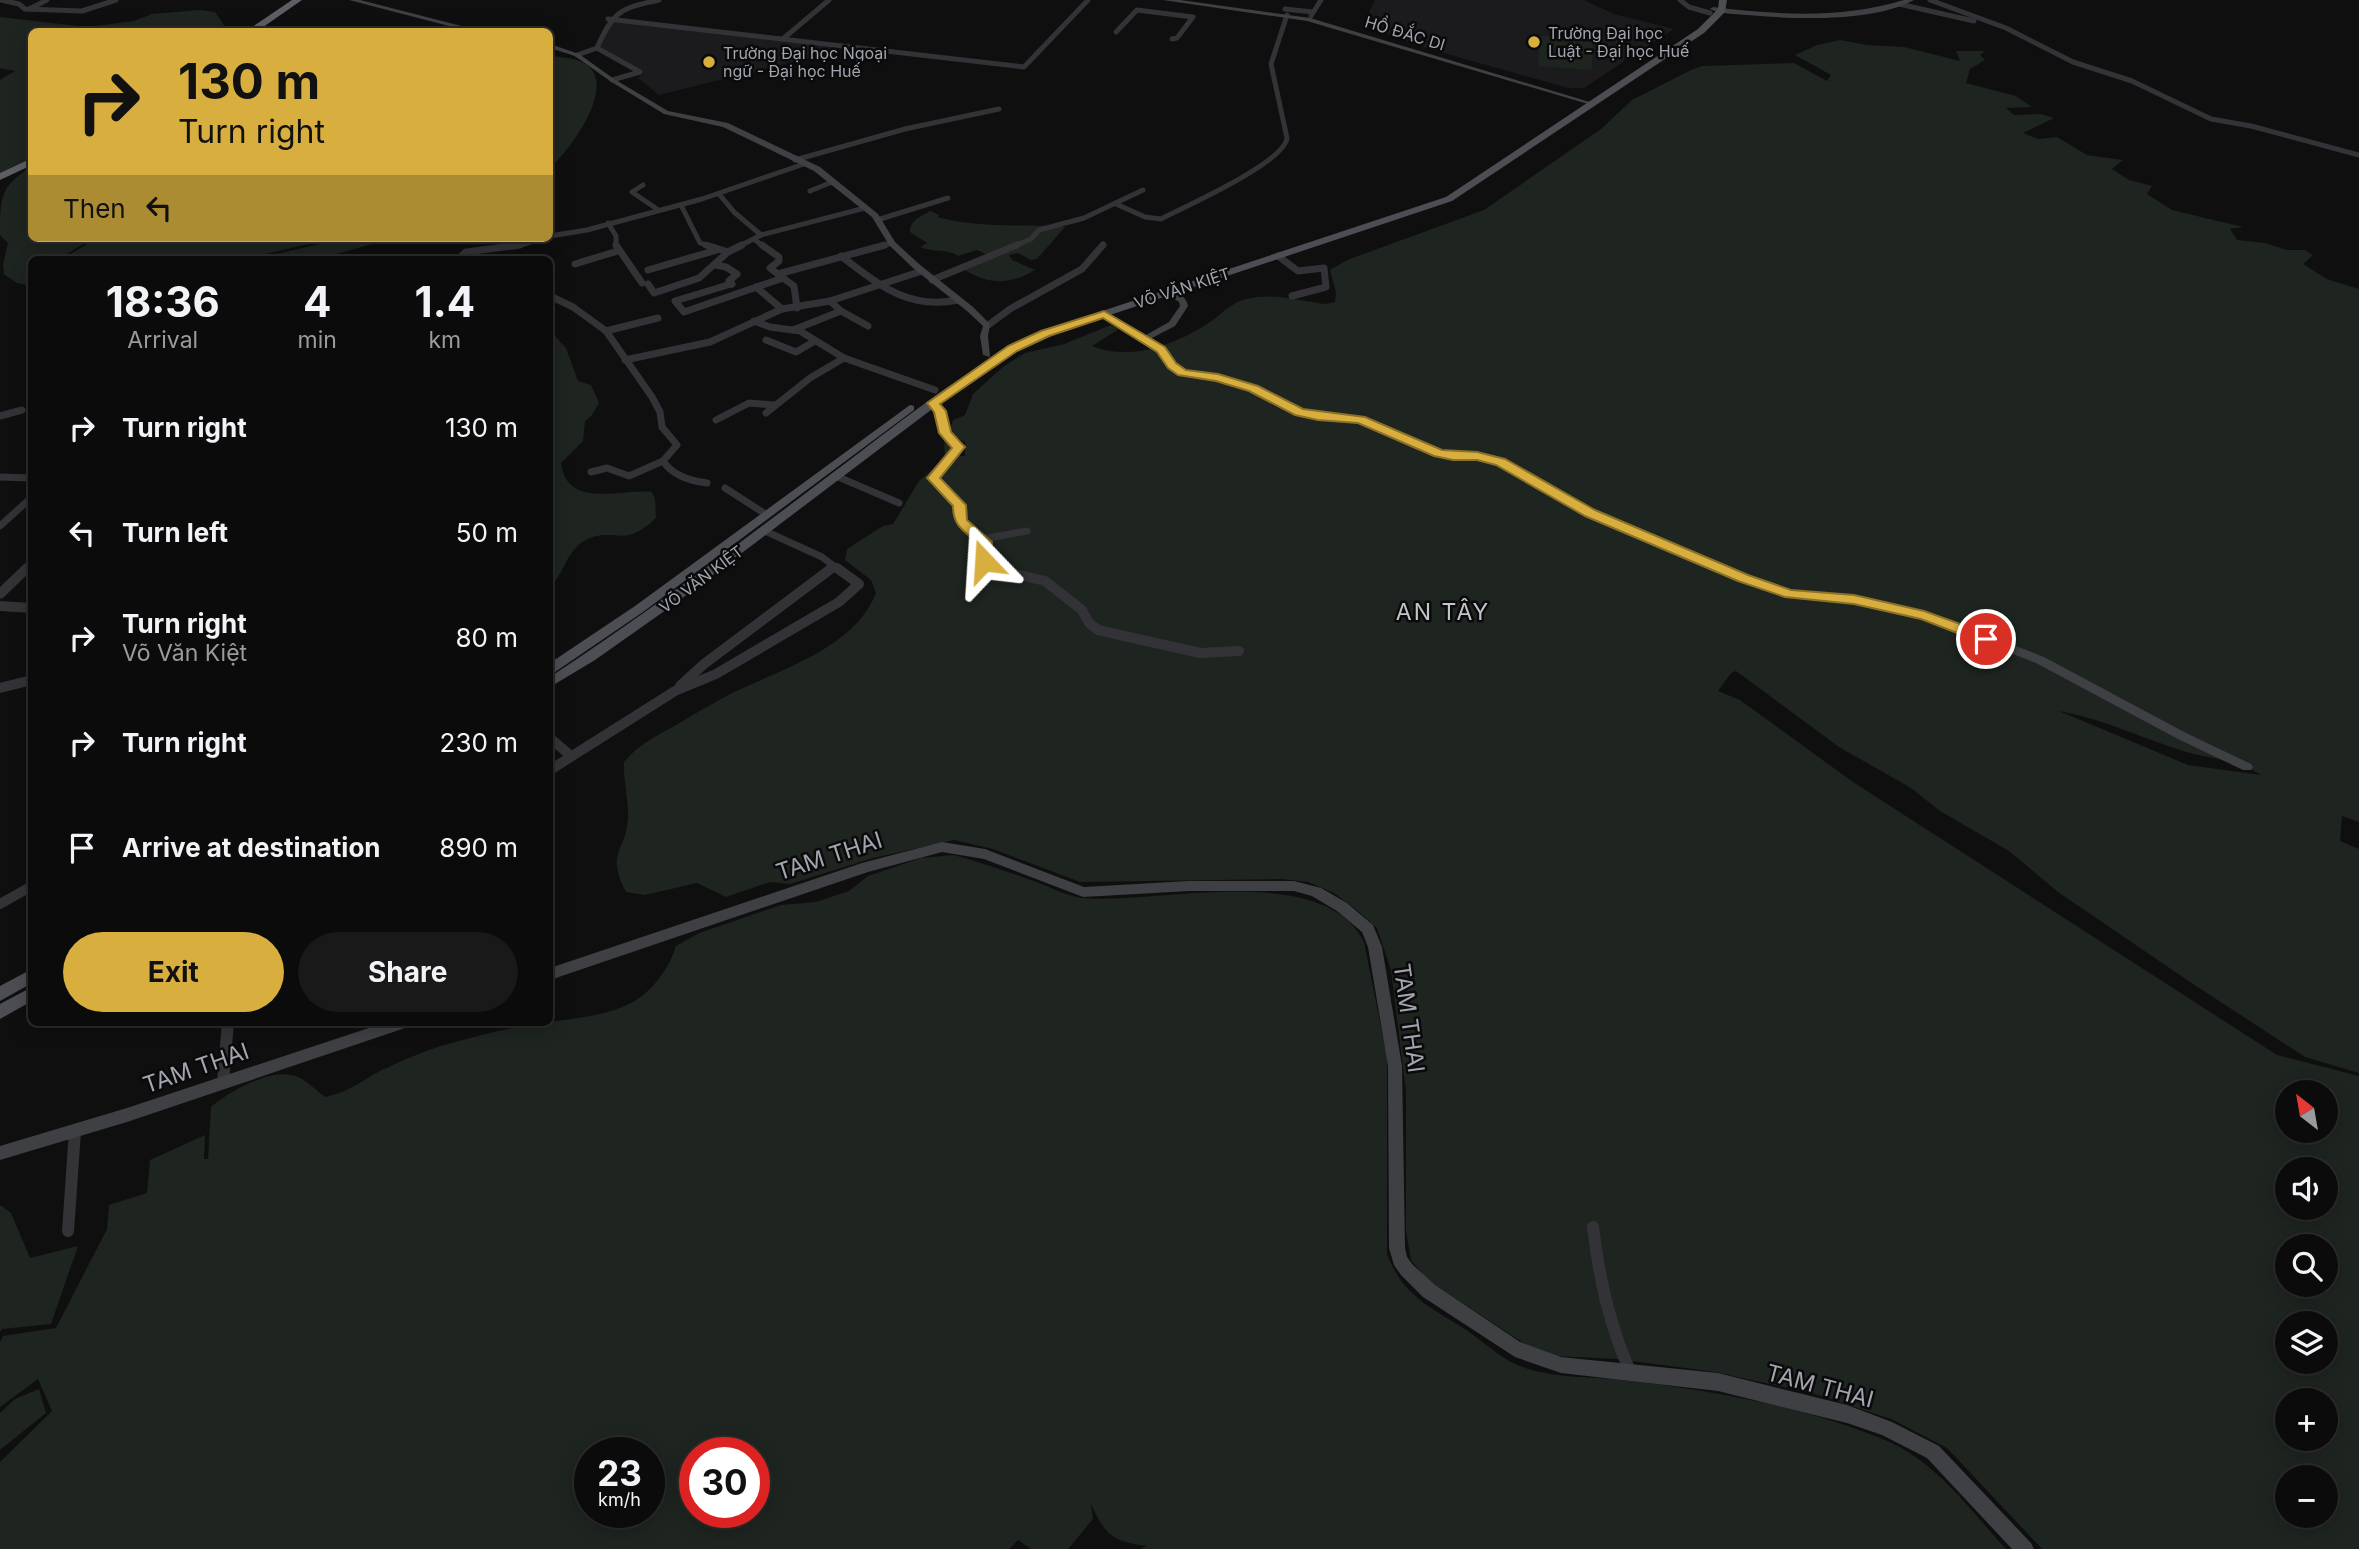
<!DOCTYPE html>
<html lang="en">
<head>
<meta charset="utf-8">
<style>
	:root { --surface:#0b0b0c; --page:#19191a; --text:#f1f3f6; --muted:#9a9b9d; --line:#2b2b2d; --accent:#d8af3f }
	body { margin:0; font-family:Inter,sans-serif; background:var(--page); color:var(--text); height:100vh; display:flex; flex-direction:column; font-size:26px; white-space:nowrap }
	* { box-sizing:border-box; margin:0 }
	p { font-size:23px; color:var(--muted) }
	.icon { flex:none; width:38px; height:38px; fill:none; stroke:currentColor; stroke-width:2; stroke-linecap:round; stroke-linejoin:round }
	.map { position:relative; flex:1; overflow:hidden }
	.sheet { position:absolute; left:28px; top:256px; width:525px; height:770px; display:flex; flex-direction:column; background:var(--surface); border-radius:10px; box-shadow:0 4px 18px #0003,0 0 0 2px var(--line) }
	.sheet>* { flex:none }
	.banner { position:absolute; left:28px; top:28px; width:525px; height:214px; border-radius:10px; box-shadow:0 4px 18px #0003,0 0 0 2px var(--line); background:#d8af3f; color:#111; overflow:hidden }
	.needle { width:46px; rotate:329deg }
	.fabs { position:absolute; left:2275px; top:1080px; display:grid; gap:14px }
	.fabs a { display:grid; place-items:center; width:63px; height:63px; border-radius:50%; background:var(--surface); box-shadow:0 4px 18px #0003,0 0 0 2px var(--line); font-size:35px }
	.speed { position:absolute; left:574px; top:1437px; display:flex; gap:14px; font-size:35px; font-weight:700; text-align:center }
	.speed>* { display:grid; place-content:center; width:91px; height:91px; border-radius:50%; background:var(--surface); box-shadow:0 4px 18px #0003,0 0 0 2px var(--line); line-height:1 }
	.speed small { font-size:18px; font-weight:400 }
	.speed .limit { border:10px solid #d22; background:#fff; color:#111 }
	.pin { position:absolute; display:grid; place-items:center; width:60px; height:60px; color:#fff; margin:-30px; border:4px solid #fff; border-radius:50%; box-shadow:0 2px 7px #0007 }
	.me { position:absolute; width:77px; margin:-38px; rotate:340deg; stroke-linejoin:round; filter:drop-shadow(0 0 5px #0008) }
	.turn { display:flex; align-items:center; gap:24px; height:147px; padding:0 35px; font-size:32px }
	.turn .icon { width:91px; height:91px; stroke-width:2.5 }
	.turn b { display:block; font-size:49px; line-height:60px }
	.then { display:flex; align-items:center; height:66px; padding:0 35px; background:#0003; gap:14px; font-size:26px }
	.eta { display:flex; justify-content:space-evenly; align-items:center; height:119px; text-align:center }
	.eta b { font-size:42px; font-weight:700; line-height:49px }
	.cta { display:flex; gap:14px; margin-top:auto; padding:14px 35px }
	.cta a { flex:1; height:80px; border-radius:42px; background:var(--accent); color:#111; font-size:28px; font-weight:700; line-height:80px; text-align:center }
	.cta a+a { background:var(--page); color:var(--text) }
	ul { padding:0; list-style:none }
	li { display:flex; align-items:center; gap:21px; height:105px; padding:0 35px }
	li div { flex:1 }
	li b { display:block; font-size:26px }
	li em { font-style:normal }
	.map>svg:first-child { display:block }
</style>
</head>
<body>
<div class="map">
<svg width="2359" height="1549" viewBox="0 0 2359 1549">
	<rect width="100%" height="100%" fill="#0f0f10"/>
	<g fill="#1b1b1d">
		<polygon points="1375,0 1584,0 1614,14 1674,29 1640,51 1627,55 1623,62 1584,88 1568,88 1426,48 1380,31 1382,28 1369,12"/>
		<polygon points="616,21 837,48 837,51 659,95 638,78 643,73 600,47 611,22"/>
	</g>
	<g fill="#1e241f" fill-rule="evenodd">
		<polygon points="199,10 215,12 224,25 218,32 32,32 31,158 0,173 0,80 15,71 0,68 0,17 87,27 134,21 152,14"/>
		<polygon points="1540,36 1593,39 1592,70 1538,66"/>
		<path d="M1840 40 1867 45 1904 47 1960 61 1956 51H1985L1980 55 1985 60 1970 69 1966 83 2016 96 2032 107 2006 108 2014 115 2041 114 2054 118 2023 133 2038 139 2057 137 2087 155 2123 160 2112 169 2129 180 2152 186 2147 194 2172 210 2243 227 2230 229 2237 240 2265 243 2287 250H2305L2313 255 2303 264 2327 279 2359 289V822L2342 816 2340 841 2359 849V1073L2305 1057 2190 982 2058 892 2009 851 1940 811 1911 788 1839 747 1736 671 1731 673 1718 691 1740 700 1853 782 2277 1055 2359 1076V1549H2042L1947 1448 1891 1419 1815 1394 1715 1372 1617 1359 1555 1356 1534 1350 1427 1280 1411 1260 1406 1231V1091L1391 970 1377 928 1357 910 1334 893 1308 882 1282 879 1080 882 993 849 954 840 873 858 790 884 770 882 726 897 697 883 645 895 626 892C605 852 626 852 628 818 629 800 623 781 624 762 638 745 656 736 676 725 694 714 713 703 732 693 784 668 854 648 876 593L871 580 845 560 847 549 883 526 893 524 919 481 945 458 944 440 958 451 956 456H965V442L949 433 953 420 965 415 973 394 1004 366 1025 353 1064 344 1111 325 1119 329 1092 346C1131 362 1177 344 1210 322 1222 314 1230 303 1246 299 1272 292 1300 301 1326 304L1335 302 1336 292 1330 270 1347 260 1484 210 1601 129 1632 100 1691 70 1702 66 1794 63 1827 81 1831 75 1795 55 1817 45ZM2059 711C2106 719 2149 742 2194 754 2222 761 2236 759 2261 775L2188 765ZM2287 1092H2326V1130H2287ZM2287 1169H2326V1208H2287ZM2287 1246H2326V1284H2287ZM2287 1323H2326V1362H2287ZM2287 1400H2326V1438H2287ZM2287 1477H2326V1516H2287Z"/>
		<path d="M550 56C560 57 578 58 587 65 617 88 569 151 550 168Z"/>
		<path d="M31 167 32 238H94L63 256 64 259H32L31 286 17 283 4 274 3 265 8 243 0 235C0 198 0 186 31 167Z"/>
		<path d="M930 211 939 215 938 217C979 229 1023 223 1065 227L1037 259 1031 260 1018 253 1009 255 1012 260 1035 270C1010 285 990 285 965 270L992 257 977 250 958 256C946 248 934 253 920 247L927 243 910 232C910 220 920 217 930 211Z"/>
		<polygon points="97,238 334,238 245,259 68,259 67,256"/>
		<polygon points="345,238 393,238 319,259 255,259"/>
		<path d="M550 331 566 348 578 381 591 385 599 403 592 415 585 421 583 441 561 463C567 510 621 488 652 492L655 499 656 518C623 550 615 526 586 540 566 550 565 574 550 586Z"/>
		<path d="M954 855C982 863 1009 872 1036 882 1050 887 1067 896 1082 898 1157 905 1324 860 1364 942L1387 1057V1254C1403 1296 1430 1307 1465 1329 1481 1340 1496 1354 1513 1363 1546 1379 1586 1376 1622 1380 1711 1390 1802 1406 1885 1440 1936 1461 1970 1510 2006 1549H1140L1147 1546C1113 1542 1105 1535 1091 1504L1093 1519 1068 1549H1031L1018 1540 1009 1549H0V1462L52 1411 38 1379 0 1407V1342L3 1336 56 1328 107 1229 109 1205 147 1193 150 1160 205 1135 204 1159H208L211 1107C230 1091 273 1066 298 1077 307 1081 317 1091 325 1097 348 1093 362 1080 382 1070 401 1061 422 1052 441 1046 476 1036 515 1026 550 1022 575 1018 603 1016 627 1005 650 995 669 969 676 946L699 933 781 905 816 902 849 891 868 876 921 858ZM590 1452H649V1512H590ZM695 1452H754V1512H695Z"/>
		<polygon points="0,1205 11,1213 30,1258 78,1246 51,1324 2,1329 0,1332"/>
		<polygon points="39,1389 46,1413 0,1450 0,1413 15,1399"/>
	</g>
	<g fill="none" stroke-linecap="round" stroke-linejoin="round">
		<g stroke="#333337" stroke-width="5">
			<polyline points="1,0 19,4 25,9 82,11 116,0"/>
			<polyline points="1680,0 1689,7 1710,13"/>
			<polyline points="1930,0 2006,28 2073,62 2132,81 2211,119 2251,126 2359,155"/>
			<polyline points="1899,4 1974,21"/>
			<polyline points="29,9 47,0"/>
			<polyline points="1285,9 1313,12"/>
			<polyline points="1311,16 1321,0"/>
			<polyline points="608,19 1024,67 1088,0"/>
			<polyline points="1116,32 1137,10 1193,17 1177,38 1172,39"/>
			<polyline points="784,38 829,0"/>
			<polyline points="597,48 640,72 612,80"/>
			<path d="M577 55 597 48C613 11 621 8 659 0"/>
			<polyline points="795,160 905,129 999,109"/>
			<polyline points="643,185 632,192 657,209"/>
			<polyline points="810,191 832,182"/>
			<polyline points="719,194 734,212 761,235"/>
			<path d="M1116 204 1145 217 1161 219C1186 206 1284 163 1287 138L1271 64 1287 15"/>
			<polyline points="681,205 700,243 712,247"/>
			<polyline points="877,220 948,198"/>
			<polyline points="608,223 616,236 616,247"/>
			<polyline points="550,236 587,230 702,199 804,164"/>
			<polyline points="755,240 764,247"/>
			<polyline points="514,247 543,238"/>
			<polyline points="738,247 761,235 865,208"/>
			<polyline points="878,247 892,243"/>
			<polyline points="1012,247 1031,239 1039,230 1084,218 1143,190"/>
		</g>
		<g stroke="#333337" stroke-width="7">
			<polyline points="616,245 642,283"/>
			<polyline points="706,245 728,252"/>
			<path d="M841 256C879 285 908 310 958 300"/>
			<polyline points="1278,256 1298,271 1324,268 1326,287 1292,296"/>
			<polyline points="458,259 466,252 520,245"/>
			<polyline points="575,264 618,251"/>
			<polyline points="716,265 726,267 737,274 729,281 732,284"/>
			<polyline points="648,270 717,250"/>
			<polyline points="778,274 885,245"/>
			<polyline points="783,278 794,286 797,308"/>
			<polyline points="932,280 1017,245"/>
			<polyline points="648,284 654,293 699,278 728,252 742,245"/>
			<polyline points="731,284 675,301 684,312 783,278 770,268 779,261 779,257 762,245"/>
			<polyline points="756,287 782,309"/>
			<path d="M550 296 573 307 606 331 652 397 660 412 662 427 677 445 663 461C673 476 690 481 707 483"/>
			<polyline points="841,311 868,326"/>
			<polyline points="1104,314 1143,339"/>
			<polyline points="754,321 770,327 800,331 844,358 935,390"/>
			<polyline points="987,326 1010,309 1082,269 1103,245"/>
			<polyline points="793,330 841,311 830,301"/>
			<polyline points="606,331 658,318"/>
			<polyline points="766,340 796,352 815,341"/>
			<polyline points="625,360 710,342 782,309 830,301 922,271"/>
			<polyline points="933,403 940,411 945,433 958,447 957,453 933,478 959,505 962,523 985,542 983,556 991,568 997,570"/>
			<polyline points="766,413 810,378 844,358"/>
			<polyline points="0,416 22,410"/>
			<polyline points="716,420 749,403 774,405"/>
			<polyline points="591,472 607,468 629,476 663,461"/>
			<polyline points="836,476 899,503"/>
			<polyline points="0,477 32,478"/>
			<polyline points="725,488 767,515"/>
			<polyline points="0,526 32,497"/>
			<polyline points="765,531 822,557 839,570"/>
			<polyline points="983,539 1027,531"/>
			<polyline points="25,570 32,563"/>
			<polyline points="829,570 834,566"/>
		</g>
		<g stroke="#333337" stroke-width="10">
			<polyline points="991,568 1045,581 1082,610 1089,623 1098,630 1200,653 1239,651"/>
			<polyline points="0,594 27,568"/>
			<polyline points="0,606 32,608"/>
			<polyline points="680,686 704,664 832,568"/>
			<polyline points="0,688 32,680"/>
			<polyline points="550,738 571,756"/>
			<polyline points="32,746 32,764"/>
			<polyline points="550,770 675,691 716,674 839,602 859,584 837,568"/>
			<polyline points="0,904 32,886"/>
		</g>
		<g stroke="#333337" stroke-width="12">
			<polyline points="223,1082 228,1022"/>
			<path d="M1593 1227C1599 1278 1609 1324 1630 1371"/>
			<polyline points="68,1231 75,1131"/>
		</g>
		<g fill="#3f4044" fill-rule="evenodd">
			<polygon points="349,0 360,0 485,32 472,32"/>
			<polygon points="1163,0 1180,0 1310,18 1593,103 1588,104 1307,21"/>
			<path d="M1904 0H1914C1871 23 1795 19 1747 15 1735 14 1720 14 1710 9L1713 7C1777 15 1842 19 1904 0Z"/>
			<polygon points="550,44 579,54 614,79 668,111 728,123 820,167 878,214 895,242 919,264 973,307 990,324 988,336 990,357 983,355 980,336 983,326 967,311 913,268 889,245 872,217 814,171 723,127 664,114 610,81 575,56 550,48"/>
			<path d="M1167 290C1176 289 1187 297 1188 306L1175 326 1150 339 1164 347 1175 363 1186 371 1218 375 1257 387 1302 410 1318 414 1363 418 1441 451 1453 454 1477 453 1503 460 1573 501 1747 576 1791 591 1854 596 1928 612 2044 657 2186 733 2251 764 2253 767 2251 770H2243L2178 739 2036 663 1921 618 1854 604 1790 598 1739 580 1565 505 1497 464 1477 459 1453 460 1435 455 1358 423 1318 420 1296 414 1251 391 1217 381 1180 375 1169 367 1158 351 1139 339 1169 322 1180 306 1179 302 1167 294Z"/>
			<polygon points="942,842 985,849 1084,887 1189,881 1294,881 1321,888 1347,903 1373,925 1382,947 1402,1066 1405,1248 1407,1257 1413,1265 1435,1285 1520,1342 1561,1357 1718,1373 1847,1405 1892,1422 1939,1446 2031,1543 2034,1549 2012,1549 1927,1458 1882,1435 1847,1423 1718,1391 1561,1373 1515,1357 1423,1297 1401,1275 1394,1265 1389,1248 1388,1066 1368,947 1362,932 1337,911 1312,896 1294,891 1189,891 1083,897 984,859 942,852 868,872 550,980 550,968 862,863"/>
			<polygon points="387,1022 412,1022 410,1026 405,1028 127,1122 0,1160 0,1146 127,1108"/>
		</g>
		<g fill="#4d4e53" fill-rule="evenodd">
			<path d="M1719 0H1727L1725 12 1704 33 1452 201 1065 330 1010 355 960 388 673 605 595 660 550 687V677C648 613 741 542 835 471 906 418 974 360 1057 326L1446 197 1698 29 1718 9Z"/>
			<polygon points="910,405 914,406 914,410 643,612 555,672 550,673 550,663 635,606"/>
			<polygon points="32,969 32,983 0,1001 0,986"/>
			<polygon points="32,987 32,1001 0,1019 0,1004"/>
		</g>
		<g fill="#5d5f65" fill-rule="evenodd">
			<polygon points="292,0 302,0 256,32 245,32"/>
			<polygon points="32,158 32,165 0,180 0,173"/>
		</g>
	</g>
	<path fill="#d8af3f" stroke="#8c7229" stroke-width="2" d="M1104 311 1165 347 1176 363 1186 370 1218 374 1258 386 1303 409 1365 417 1442 450 1477 452 1505 459 1595 510 1748 575 1791 590 1854 595 1924 611 1991 635 1993 639 1986 644 1921 619 1854 604 1785 597 1738 581 1585 516 1496 465 1477 460H1453L1434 456 1358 423 1318 420 1295 415 1249 391 1216 381 1178 375 1168 368 1157 352 1103 318 1049 336 1017 351 940 404 946 411 951 432 965 447 940 478 966 505 967 520 992 542 989 564H979L978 543C964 531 953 526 953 506L927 478 952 448 939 433 934 412 927 403 1008 346 1041 331Z"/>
	<g fill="#d8af3f" stroke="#0a0a0b" stroke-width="2.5">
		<circle cx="1534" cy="42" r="7"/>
		<circle cx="709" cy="62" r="7"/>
	</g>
	<g text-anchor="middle" stroke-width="5" stroke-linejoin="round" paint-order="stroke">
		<g font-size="16" fill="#a2a5af" stroke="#0a0a0b">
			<text transform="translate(1405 33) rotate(17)" y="6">HỒ ĐẮC DI</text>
			<text transform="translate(1182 288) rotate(-18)" y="6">VÕ VĂN KIỆT</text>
			<text transform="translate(701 579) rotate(-37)" y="6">VÕ VĂN KIỆT</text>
		</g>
		<g font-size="16" fill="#a2a5af" stroke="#0a0a0b" text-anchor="start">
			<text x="1548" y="39">Trường Đại học<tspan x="1548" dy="18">Luật - Đại học Huế</tspan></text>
			<text x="723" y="59">Trường Đại học Ngoại<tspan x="723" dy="18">ngữ - Đại học Huế</tspan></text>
		</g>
		<g font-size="23" letter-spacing="2" fill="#c2c4cc" stroke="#0a0a0b">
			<text x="1443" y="620">AN TÂY</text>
		</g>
		<g font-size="23" fill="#a2a5af" stroke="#0a0a0b">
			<text transform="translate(829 856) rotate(-18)" y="8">TAM THAI</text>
			<text transform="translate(1409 1018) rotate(82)" y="8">TAM THAI</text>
			<text transform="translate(196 1068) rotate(-19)" y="8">TAM THAI</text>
			<text transform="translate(1820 1386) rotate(15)" y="8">TAM THAI</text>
		</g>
	</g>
</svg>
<div class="fabs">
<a><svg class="needle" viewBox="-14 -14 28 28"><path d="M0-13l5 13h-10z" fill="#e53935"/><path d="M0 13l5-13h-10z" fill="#9a9b9d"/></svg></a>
<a><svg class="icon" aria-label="sound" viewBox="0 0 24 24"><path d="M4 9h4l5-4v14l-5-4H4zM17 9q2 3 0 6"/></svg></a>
<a><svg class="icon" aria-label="search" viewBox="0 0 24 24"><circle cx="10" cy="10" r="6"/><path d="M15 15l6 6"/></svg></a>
<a><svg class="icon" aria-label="layers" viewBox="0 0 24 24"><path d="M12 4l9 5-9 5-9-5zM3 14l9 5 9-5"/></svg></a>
<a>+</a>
<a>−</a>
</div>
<div class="speed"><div>23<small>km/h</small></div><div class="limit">30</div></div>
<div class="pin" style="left:1986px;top:639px;background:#d93025"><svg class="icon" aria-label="arrive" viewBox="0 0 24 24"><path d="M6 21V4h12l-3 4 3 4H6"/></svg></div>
<svg class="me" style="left:984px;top:561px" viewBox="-20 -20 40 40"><path d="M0-17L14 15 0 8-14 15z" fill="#d8af3f" stroke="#fff" stroke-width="4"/></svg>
<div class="banner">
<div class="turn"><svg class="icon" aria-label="right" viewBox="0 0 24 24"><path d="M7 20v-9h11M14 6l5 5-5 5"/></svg><div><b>130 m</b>Turn right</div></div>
<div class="then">Then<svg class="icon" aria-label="left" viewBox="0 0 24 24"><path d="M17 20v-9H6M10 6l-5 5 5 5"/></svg></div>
</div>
<section class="sheet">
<div class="eta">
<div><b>18:36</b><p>Arrival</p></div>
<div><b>4</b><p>min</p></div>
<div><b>1.4</b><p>km</p></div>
</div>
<ul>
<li><svg class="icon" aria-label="right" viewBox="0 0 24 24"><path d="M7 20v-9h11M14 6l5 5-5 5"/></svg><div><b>Turn right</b></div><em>130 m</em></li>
<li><svg class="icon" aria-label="left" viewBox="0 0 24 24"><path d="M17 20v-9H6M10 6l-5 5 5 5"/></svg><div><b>Turn left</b></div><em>50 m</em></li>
<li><svg class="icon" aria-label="right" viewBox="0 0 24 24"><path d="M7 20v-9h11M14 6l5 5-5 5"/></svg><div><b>Turn right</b><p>Võ Văn Kiệt</p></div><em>80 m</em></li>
<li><svg class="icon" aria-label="right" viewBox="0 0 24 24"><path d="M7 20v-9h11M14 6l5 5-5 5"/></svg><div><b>Turn right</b></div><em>230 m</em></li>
<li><svg class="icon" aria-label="arrive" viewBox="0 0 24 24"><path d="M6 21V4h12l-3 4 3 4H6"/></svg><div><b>Arrive at destination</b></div><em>890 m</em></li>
</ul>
<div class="cta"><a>Exit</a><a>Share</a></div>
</section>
</div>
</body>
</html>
